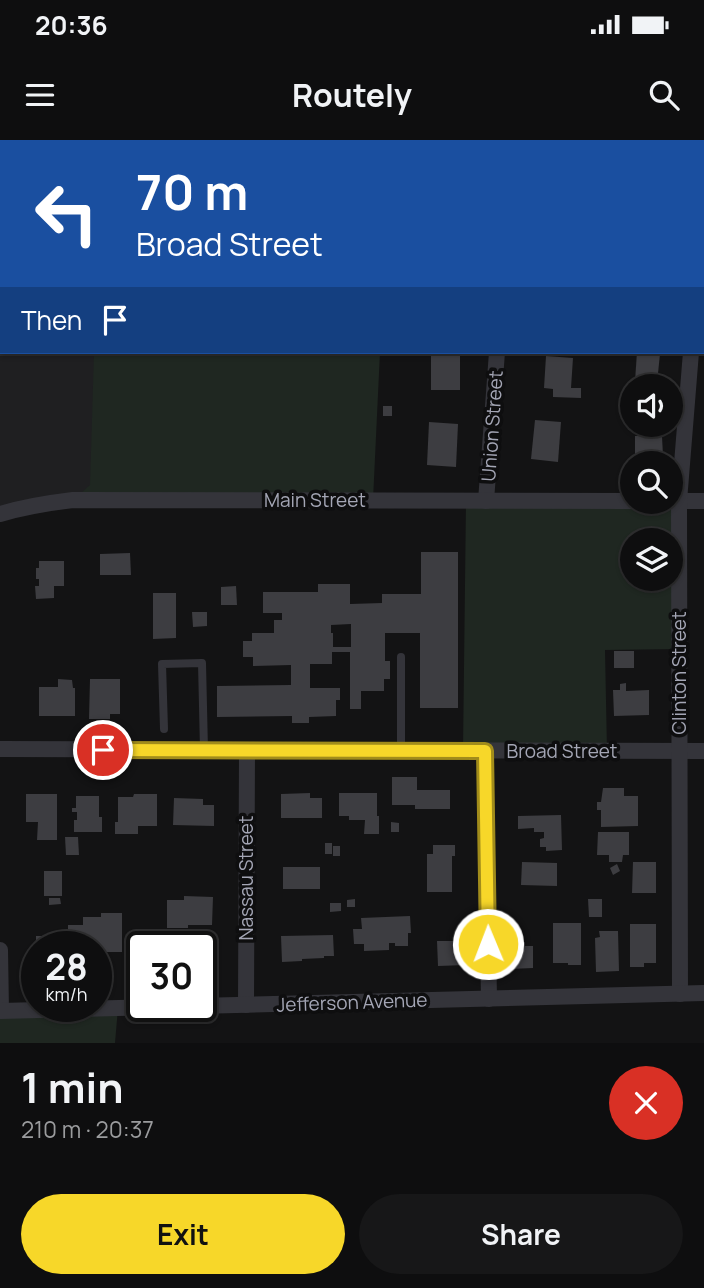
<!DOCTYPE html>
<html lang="en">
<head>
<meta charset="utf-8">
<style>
	:root { --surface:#0e0e0f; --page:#171718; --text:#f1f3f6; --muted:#9b9c9e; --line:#2e2e2f; --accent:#f7d729 }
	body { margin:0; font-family:Manrope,sans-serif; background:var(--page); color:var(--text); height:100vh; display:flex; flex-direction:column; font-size:26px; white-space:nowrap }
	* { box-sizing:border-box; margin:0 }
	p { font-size:23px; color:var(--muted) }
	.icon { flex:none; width:38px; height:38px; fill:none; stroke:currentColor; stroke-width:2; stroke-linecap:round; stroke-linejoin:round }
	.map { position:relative; height:903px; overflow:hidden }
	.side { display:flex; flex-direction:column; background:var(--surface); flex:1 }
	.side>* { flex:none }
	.guide { position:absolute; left:0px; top:0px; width:705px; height:214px; box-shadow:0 2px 5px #0004,0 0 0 2px var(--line); background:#1a4fa0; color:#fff; overflow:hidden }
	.tools { position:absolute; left:620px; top:234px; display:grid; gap:14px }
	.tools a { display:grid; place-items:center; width:63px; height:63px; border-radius:50%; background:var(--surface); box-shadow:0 2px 5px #0004,0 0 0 2px var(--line); font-size:35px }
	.speed { position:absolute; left:21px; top:791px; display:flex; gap:14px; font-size:35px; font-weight:700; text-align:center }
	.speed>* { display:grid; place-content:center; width:91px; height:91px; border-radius:50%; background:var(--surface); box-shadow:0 2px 5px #0004,0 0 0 2px var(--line); line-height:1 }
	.speed small { font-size:18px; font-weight:400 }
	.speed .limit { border:4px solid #111; border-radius:10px; background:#fff; color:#111 }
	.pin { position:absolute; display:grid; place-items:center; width:60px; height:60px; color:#fff; margin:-30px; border:4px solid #fff; border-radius:50%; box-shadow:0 2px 7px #0007 }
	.me { position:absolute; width:77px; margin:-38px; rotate:359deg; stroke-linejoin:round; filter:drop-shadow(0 0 5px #0008) }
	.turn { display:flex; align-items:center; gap:24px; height:147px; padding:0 21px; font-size:32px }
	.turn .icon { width:91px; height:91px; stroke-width:2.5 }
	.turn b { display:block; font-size:49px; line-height:60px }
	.then { display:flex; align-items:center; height:66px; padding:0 21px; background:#0003; gap:14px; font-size:26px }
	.round { display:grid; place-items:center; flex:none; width:74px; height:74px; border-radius:37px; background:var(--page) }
	.headline { display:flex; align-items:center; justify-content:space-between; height:119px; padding:0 21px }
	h1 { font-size:42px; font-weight:700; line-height:52px }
	.button { display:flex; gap:14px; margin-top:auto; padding:14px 21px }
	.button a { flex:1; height:80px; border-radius:42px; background:var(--accent); color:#111; font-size:28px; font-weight:700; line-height:80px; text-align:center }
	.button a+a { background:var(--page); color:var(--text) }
	.status { display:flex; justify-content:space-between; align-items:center; height:49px; padding:0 35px; background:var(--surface); direction:ltr }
	.status svg { height:19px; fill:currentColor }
	header { display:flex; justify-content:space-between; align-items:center; height:91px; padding:0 21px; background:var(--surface); font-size:32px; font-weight:700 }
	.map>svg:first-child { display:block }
</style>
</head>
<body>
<div class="status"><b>20:36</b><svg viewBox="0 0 49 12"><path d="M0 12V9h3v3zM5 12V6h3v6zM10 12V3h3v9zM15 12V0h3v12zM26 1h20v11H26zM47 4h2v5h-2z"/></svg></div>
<header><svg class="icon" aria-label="menu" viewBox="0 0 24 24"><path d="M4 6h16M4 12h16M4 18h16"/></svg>Routely<svg class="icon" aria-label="search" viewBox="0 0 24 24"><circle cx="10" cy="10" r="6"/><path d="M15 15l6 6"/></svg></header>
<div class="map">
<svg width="704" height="903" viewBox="0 0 704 903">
	<rect width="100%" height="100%" fill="#131314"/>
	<polygon fill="#1f1f21" points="0,0 391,0 391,2 2,2 2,212 380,212 73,360 0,374"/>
	<g fill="#1f2721" fill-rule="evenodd">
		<rect x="98" y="0" width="293" height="2"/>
		<polygon points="94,212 380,212 373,360 73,360 90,345"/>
		<path d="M466 361H679V509L605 510 607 611H463ZM632 401H670V439H632Z"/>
		<polygon points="118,868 115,903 0,903 0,871"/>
	</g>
	<g fill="#3d3d41" fill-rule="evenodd">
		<rect x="431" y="212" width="29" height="38"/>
		<polygon points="637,212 660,214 657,243 635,241"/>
		<polygon points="546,216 573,218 571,248 581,248 581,258 553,257 553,249 544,248"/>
		<rect x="383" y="266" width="9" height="10"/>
		<polygon points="535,280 561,282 558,322 531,319"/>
		<polygon points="429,282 458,284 456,327 427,325"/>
		<polygon points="649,285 671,285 670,288 664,288 663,293 648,291"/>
		<polygon points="635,296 662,296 663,316 658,316 658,324 635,324"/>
		<path d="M421 412H458V568H420V493H385V521H390V539H384V551H361V569H350V512H332V524H310V548H340V560H336V576L309 577V583H292V576L217 577V546L291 545V525L253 526V517H243V501H252V493H274V480H282V473H263V452H318V444H350V464L382 463V454H421ZM351 484V507H333V493H331V485Z"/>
		<polygon points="130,413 131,435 100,435 100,414"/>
		<polygon points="39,421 64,421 64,446 54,446 54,458 36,459 35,446 39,446 39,439 36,439 36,428 39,428"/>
		<polygon points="236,446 237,465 221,465 221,447"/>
		<polygon points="153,453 176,453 176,498 153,499"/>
		<polygon points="192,472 207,472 207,486 193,487"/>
		<rect x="614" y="511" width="20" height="17"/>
		<polygon points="58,539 72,540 73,548 75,548 75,576 39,576 39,547 58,547"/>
		<polygon points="90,539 120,539 120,574 110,574 110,579 89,579"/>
		<polygon points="626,543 626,551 649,550 649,575 614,576 613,550 620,550 620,544"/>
		<polygon points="392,637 417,637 417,650 450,650 450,669 415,669 415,665 392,665"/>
		<polygon points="603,648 624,648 624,656 638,656 638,686 601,687 601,670 597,670 597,662 601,662"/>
		<polygon points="310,653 310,658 322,658 322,678 281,678 281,654"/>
		<polygon points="339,653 377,653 377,676 379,676 379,694 364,694 365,680 349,680 349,676 339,676"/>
		<polygon points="26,654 57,654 57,700 37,700 38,682 26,682"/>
		<polygon points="134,654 157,654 157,686 138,686 138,694 115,694 115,682 118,682 118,657 133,657"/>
		<polygon points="76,656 99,656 99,677 102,677 102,692 74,692 74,680 77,680 77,672 72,672 72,668 76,668"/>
		<polygon points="174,658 203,659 203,665 214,665 214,686 173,685"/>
		<polygon points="561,675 562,710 546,711 546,707 540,707 540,699 544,698 544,692 534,692 534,688 518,689 518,676"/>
		<polygon points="391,682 399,683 399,692 391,692"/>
		<polygon points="598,692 629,692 629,715 623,715 622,722 609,722 609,715 597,715"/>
		<polygon points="65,697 78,697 79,715 66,715"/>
		<rect x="325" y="703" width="7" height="11"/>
		<polygon points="433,705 455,705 455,716 452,716 452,752 427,752 427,714 433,714"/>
		<rect x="333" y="706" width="7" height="10"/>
		<polygon points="522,722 557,723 557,746 521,745"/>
		<polygon points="633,722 656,722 656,753 632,753"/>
		<polygon points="617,724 620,731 613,735 610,728"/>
		<rect x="283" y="727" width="37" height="22"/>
		<rect x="44" y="731" width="18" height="25"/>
		<polygon points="184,756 213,757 212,785 188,785 188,788 167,788 167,760 184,760"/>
		<polygon points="49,758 60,758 61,764 49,765"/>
		<polygon points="355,759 355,767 347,767 347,760"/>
		<polygon points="588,759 602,759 602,777 589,777"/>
		<polygon points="330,763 341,763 341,771 330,772"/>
		<polygon points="101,773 122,773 122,812 96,812 96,807 68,807 68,785 83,785 83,777 101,777"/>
		<polygon points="410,776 411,793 408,793 408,806 395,806 395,803 389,803 389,810 364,811 364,804 354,804 353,789 362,789 361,778"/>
		<polygon points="553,783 581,783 581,825 568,825 568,823 553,823"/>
		<polygon points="630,784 656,784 656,823 644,823 644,827 630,827"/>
		<polygon points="599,791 618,791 619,831 596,832 595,798 600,797"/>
		<polygon points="333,795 334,816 324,816 324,818 302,819 302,821 282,822 281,796"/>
		<rect x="36" y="796" width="23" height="11"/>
		<polygon points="437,801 465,801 466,825 438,826"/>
		<polygon points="510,802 525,802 525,806 533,806 533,828 510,829"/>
	</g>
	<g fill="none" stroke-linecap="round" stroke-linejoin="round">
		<g stroke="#34343a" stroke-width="8">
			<polyline points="401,517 401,610"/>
			<polyline points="164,589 162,524 202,523 204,610"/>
		</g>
		<g stroke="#34343a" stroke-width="16">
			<polyline points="515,2 515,0"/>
			<polyline points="704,58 704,52"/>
			<polyline points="486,361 497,212"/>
			<polyline points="671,361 704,361"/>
			<path d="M0 374C24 367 48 363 73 360L632 361"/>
			<polyline points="0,609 704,611"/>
			<polyline points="485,611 489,859"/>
			<polyline points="0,810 1,871"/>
			<polyline points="680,854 679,361 691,212"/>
			<polyline points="246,865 247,610"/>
			<polyline points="0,871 704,853"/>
		</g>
	</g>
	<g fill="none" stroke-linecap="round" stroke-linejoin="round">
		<defs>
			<polyline id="route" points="103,610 485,611 488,804"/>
		</defs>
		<use href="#route" stroke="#a18c1b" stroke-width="18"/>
		<use href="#route" stroke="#f7d729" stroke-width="12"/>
	</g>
	<g text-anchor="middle" stroke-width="7" stroke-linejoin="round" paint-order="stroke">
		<g font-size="19" fill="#a4a6b5" stroke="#0e0e0f">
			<text transform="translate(492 286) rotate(-86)" y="7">Union Street</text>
			<text x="315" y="367">Main Street</text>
			<text transform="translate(679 533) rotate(-90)" y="7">Clinton Street</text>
			<text x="562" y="618">Broad Street</text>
			<text transform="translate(246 738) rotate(-90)" y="7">Nassau Street</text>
			<text transform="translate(352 862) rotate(-2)" y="7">Jefferson Avenue</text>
		</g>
	</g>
</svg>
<div class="tools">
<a><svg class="icon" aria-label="sound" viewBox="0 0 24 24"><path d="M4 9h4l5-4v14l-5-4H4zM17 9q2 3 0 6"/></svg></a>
<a><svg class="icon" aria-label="search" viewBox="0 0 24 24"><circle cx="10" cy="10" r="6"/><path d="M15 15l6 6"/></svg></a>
<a><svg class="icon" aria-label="layers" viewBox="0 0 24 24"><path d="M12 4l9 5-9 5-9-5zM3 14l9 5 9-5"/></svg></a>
</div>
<div class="speed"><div>28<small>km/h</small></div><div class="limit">30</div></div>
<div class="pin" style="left:103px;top:610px;background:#d93025"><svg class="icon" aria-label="arrive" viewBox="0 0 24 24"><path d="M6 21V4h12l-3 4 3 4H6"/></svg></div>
<svg class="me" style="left:488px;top:804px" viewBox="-20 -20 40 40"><circle r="17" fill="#f7d729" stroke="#fff" stroke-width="3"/><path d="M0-11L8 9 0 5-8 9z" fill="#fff"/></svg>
<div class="guide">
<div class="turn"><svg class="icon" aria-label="left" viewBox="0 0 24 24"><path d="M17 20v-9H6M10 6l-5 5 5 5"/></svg><div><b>70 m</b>Broad Street</div></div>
<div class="then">Then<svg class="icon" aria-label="arrive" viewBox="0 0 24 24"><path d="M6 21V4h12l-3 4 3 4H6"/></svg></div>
</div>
</div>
<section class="side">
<div class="headline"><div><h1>1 min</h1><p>210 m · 20:37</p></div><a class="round" style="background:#d93025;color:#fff"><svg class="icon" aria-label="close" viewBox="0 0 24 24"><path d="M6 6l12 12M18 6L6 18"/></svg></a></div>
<div class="button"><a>Exit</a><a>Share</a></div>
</section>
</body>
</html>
